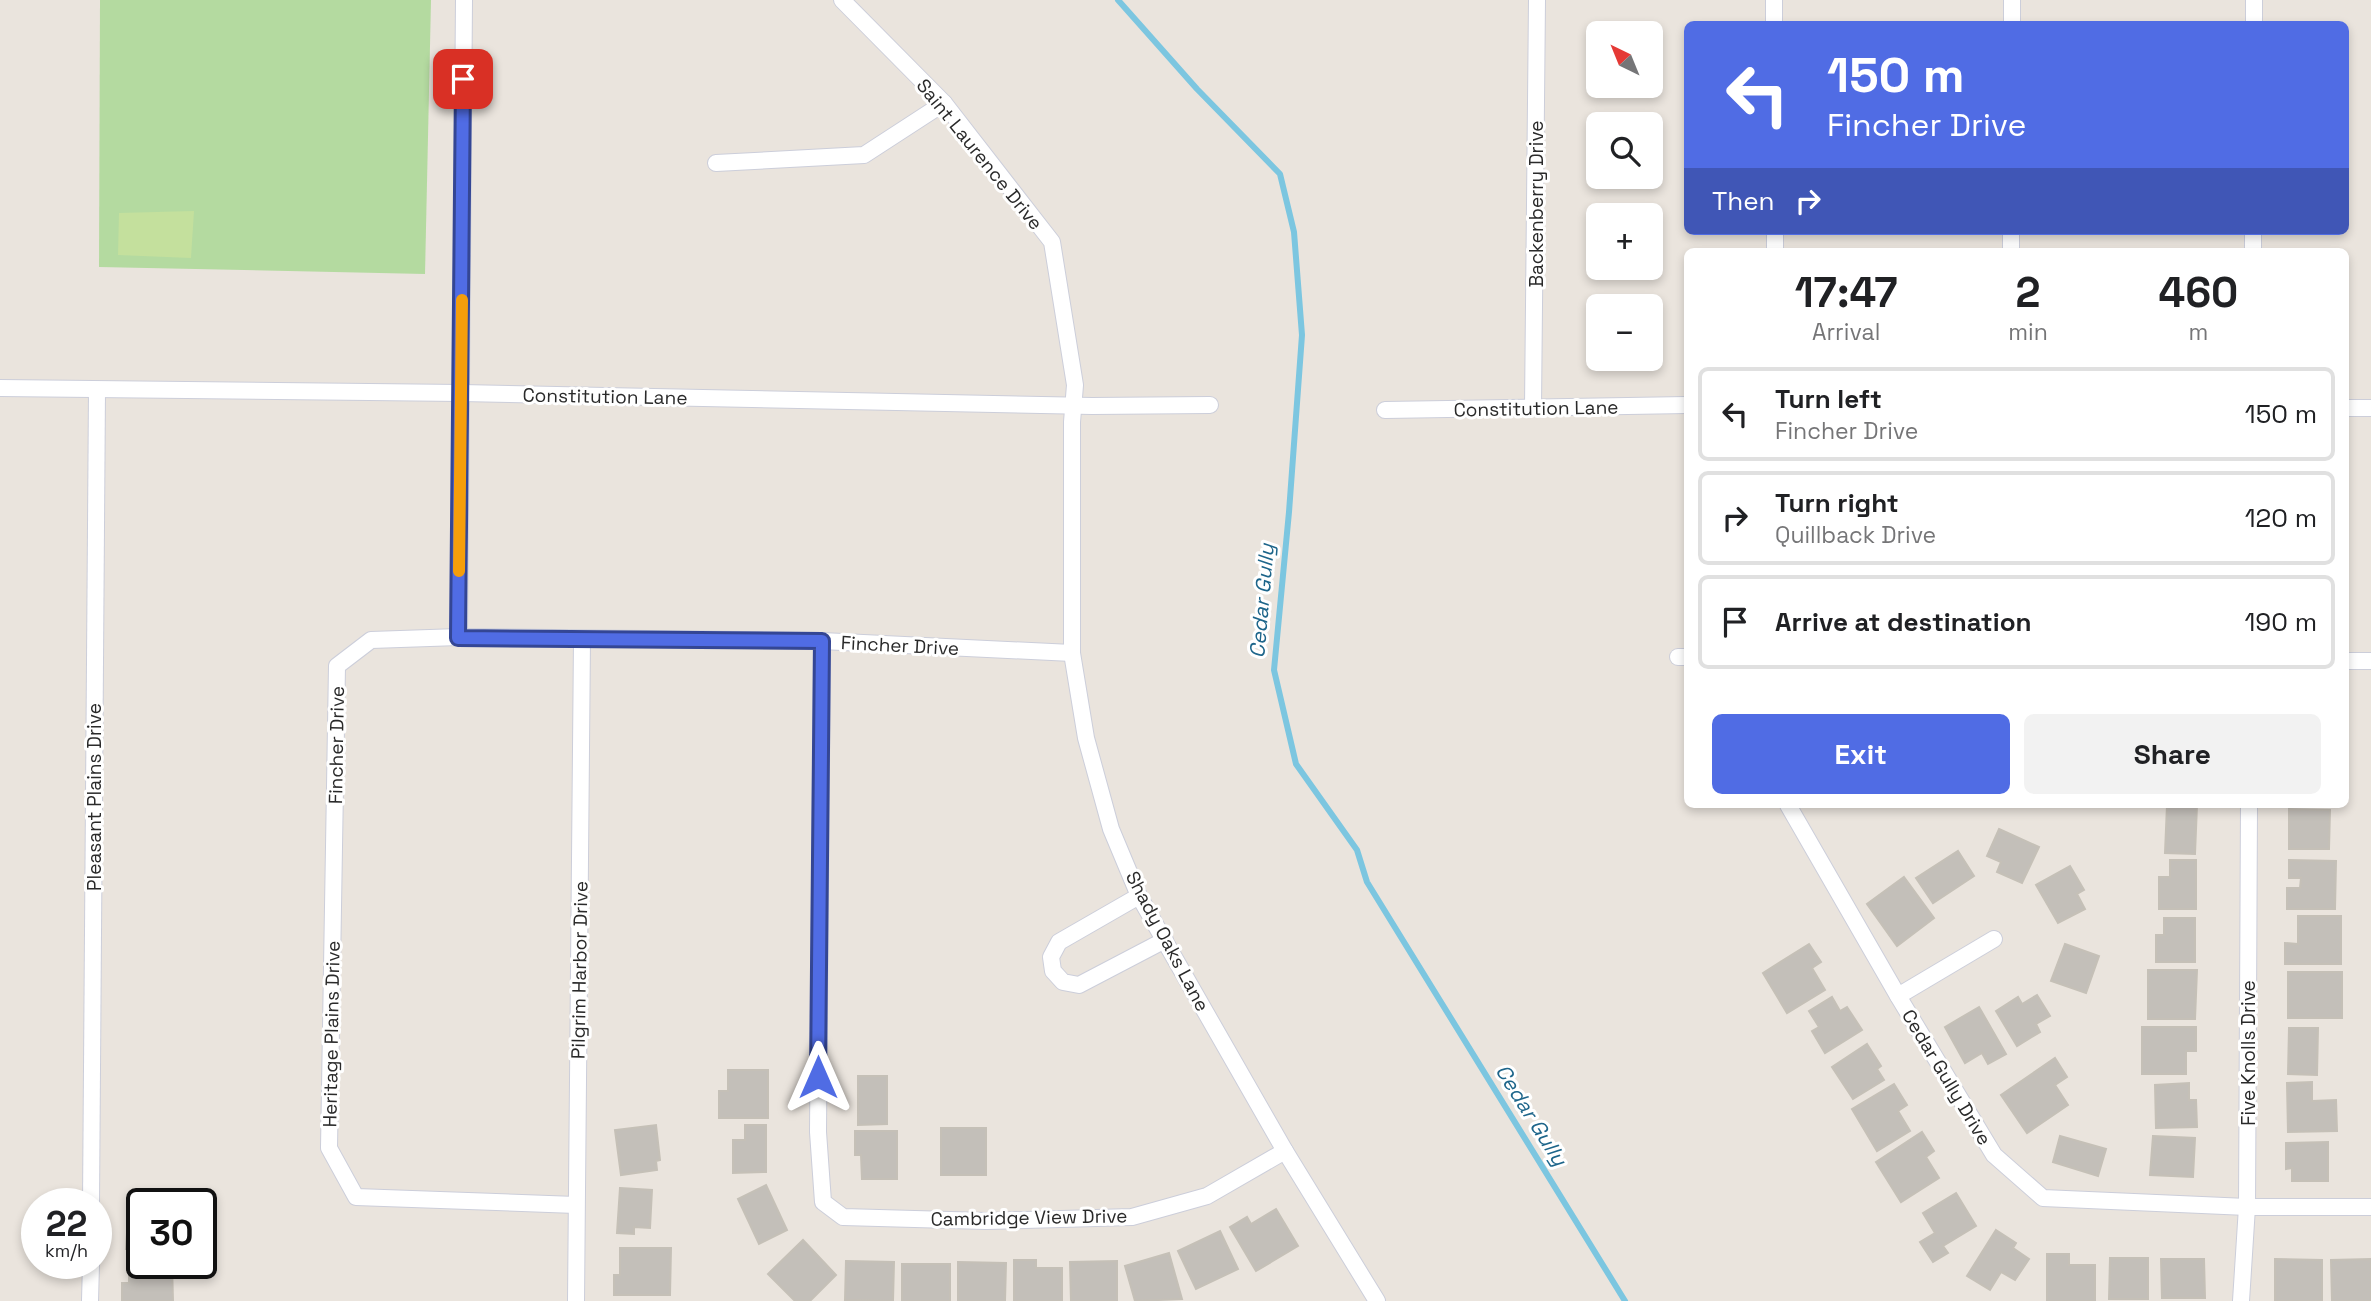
<!DOCTYPE html>
<html lang="en">
<head>
<meta charset="utf-8">
<style>
	:root { --surface:#fff; --page:#f2f2f2; --text:#202124; --muted:#757577; --line:#e0e0e0; --accent:#506ce4 }
	body { margin:0; font-family:"Space Grotesk",sans-serif; background:var(--page); color:var(--text); height:100vh; display:flex; flex-direction:column; font-size:26px; white-space:nowrap }
	* { box-sizing:border-box; margin:0 }
	p { font-size:23px; color:var(--muted) }
	.icon { flex:none; width:38px; height:38px; fill:none; stroke:currentColor; stroke-width:2; stroke-linecap:round; stroke-linejoin:round }
	.map { position:relative; flex:1; overflow:hidden }
	.details { position:absolute; left:1684px; top:248px; width:665px; height:560px; display:flex; flex-direction:column; background:var(--surface); border-radius:10px; box-shadow:0 4px 10px #0003 }
	.details>* { flex:none }
	.banner { position:absolute; left:1684px; top:21px; width:665px; height:214px; border-radius:10px; box-shadow:0 4px 10px #0003; background:#506ce4; color:#fff; overflow:hidden }
	.needle { width:46px; rotate:317deg }
	.tools { position:absolute; left:1586px; top:21px; display:grid; gap:14px }
	.tools a { display:grid; place-items:center; width:77px; height:77px; border-radius:10px; background:var(--surface); box-shadow:0 4px 10px #0003; font-size:35px }
	.speed { position:absolute; left:21px; top:1188px; display:flex; gap:14px; font-size:35px; font-weight:700; text-align:center }
	.speed>* { display:grid; place-content:center; width:91px; height:91px; border-radius:50%; background:var(--surface); box-shadow:0 4px 10px #0003; line-height:1 }
	.speed small { font-size:18px; font-weight:400 }
	.speed .limit { border:4px solid #111; border-radius:10px; background:#fff; color:#111 }
	.pin { position:absolute; display:grid; place-items:center; width:60px; height:60px; color:#fff; margin:-30px; border-radius:14px; box-shadow:0 4px 10px #0006 }
	.me { position:absolute; width:77px; margin:-38px; rotate:0deg; stroke-linejoin:round; filter:drop-shadow(0 0 5px #0008) }
	.turn { display:flex; align-items:center; gap:24px; height:147px; padding:0 28px; font-size:32px }
	.turn .icon { width:91px; height:91px; stroke-width:2.5 }
	.turn b { display:block; font-size:49px; line-height:60px }
	.then { display:flex; align-items:center; height:66px; padding:0 28px; background:#0003; gap:14px; font-size:26px }
	.eta { display:flex; justify-content:space-evenly; align-items:center; height:119px; text-align:center }
	.eta b { font-size:42px; font-weight:700; line-height:49px }
	.button { display:flex; gap:14px; margin-top:auto; padding:14px 28px }
	.button a { flex:1; height:80px; border-radius:10px; background:var(--accent); color:#fff; font-size:28px; font-weight:700; line-height:80px; text-align:center }
	.button a+a { background:var(--page); color:var(--text) }
	ul { padding:0; list-style:none }
	li { display:flex; align-items:center; gap:21px; height:94px; margin:0 14px 10px; padding:0 14px; border:4px solid var(--line); border-radius:10px }
	li div { flex:1 }
	li b { display:block; font-size:26px }
	li em { font-style:normal }
	.map>svg:first-child { display:block }
</style>
</head>
<body>
<div class="map">
<svg width="2371" height="1301" viewBox="0 0 2371 1301">
	<rect width="100%" height="100%" fill="#eae4dd"/>
	<polygon fill="#b4daa0" points="100,0 431,0 425,274 99,267"/>
	<polygon fill="#c4e09d" points="194,211 191,258 118,255 119,213"/>
	<g fill="none" stroke-linecap="round" stroke-linejoin="round">
		<polyline stroke="#7cc6e0" stroke-width="6" points="1118,0 1197,89 1280,174 1294,232 1302,335 1289,512 1274,670 1296,764 1357,850 1367,882 1625,1301"/>
	</g>
	<g fill="#c3bfb9" stroke="#c5c0b7" stroke-width="2">
		<polygon points="2167,805 2197,805 2195,854 2165,853"/>
		<polygon points="2289,809 2330,810 2329,849 2289,849"/>
		<polygon points="1999,829 2039,847 2022,883 1997,872 2001,862 1987,856"/>
		<polygon points="1958,851 1974,876 1933,903 1916,878"/>
		<polygon points="2170,860 2196,860 2196,909 2159,909 2159,877 2170,877"/>
		<polygon points="2289,860 2336,861 2335,909 2287,909 2287,888 2300,888 2301,878 2289,878"/>
		<polygon points="2070,866 2084,890 2077,894 2085,909 2058,923 2036,885"/>
		<polygon points="1904,877 1934,918 1897,946 1867,904"/>
		<polygon points="2298,916 2341,916 2341,964 2285,964 2285,943 2298,944"/>
		<polygon points="2164,918 2195,918 2195,962 2156,962 2156,935 2164,935"/>
		<polygon points="1809,944 1821,962 1812,968 1825,990 1787,1013 1763,973"/>
		<polygon points="2065,944 2099,956 2086,993 2051,981"/>
		<polygon points="2148,970 2197,970 2195,1019 2148,1019"/>
		<rect x="2288" y="972" width="54" height="46"/>
		<polygon points="2037,995 2050,1016 2036,1024 2040,1032 2017,1046 1996,1011 2018,997 2022,1004"/>
		<polygon points="1832,997 1840,1011 1847,1007 1862,1030 1825,1053 1812,1031 1819,1027 1809,1011"/>
		<polygon points="1979,1007 2006,1054 1988,1064 1982,1053 1965,1063 1945,1027"/>
		<polygon points="2142,1027 2196,1027 2196,1051 2186,1051 2186,1074 2142,1074"/>
		<polygon points="2289,1028 2318,1028 2317,1075 2288,1074"/>
		<polygon points="1867,1044 1881,1066 1877,1069 1884,1080 1853,1099 1832,1067"/>
		<polygon points="2055,1058 2067,1077 2055,1085 2068,1105 2027,1133 2001,1095"/>
		<polygon points="728,1070 768,1070 768,1118 719,1118 719,1091 728,1091"/>
		<polygon points="858,1076 887,1076 887,1124 858,1125"/>
		<polygon points="2312,1082 2312,1101 2336,1100 2337,1131 2288,1132 2287,1083"/>
		<polygon points="2189,1083 2189,1100 2196,1100 2197,1127 2156,1128 2155,1085"/>
		<polygon points="1894,1084 1907,1105 1898,1111 1910,1131 1877,1151 1852,1109"/>
		<polygon points="656,1125 660,1160 656,1161 657,1170 621,1175 615,1130"/>
		<polygon points="745,1125 766,1125 766,1172 733,1173 733,1140 745,1140"/>
		<rect x="941" y="1128" width="45" height="47"/>
		<polygon points="855,1131 897,1131 897,1179 862,1179 861,1155 855,1155"/>
		<polygon points="1922,1132 1934,1151 1926,1157 1939,1178 1901,1202 1876,1162"/>
		<polygon points="2060,1136 2106,1149 2098,1176 2053,1162"/>
		<polygon points="2153,1136 2195,1138 2193,1177 2150,1175"/>
		<polygon points="2328,1142 2328,1181 2292,1181 2292,1168 2286,1169 2286,1143"/>
		<polygon points="766,1185 787,1230 759,1244 738,1199"/>
		<polygon points="620,1188 652,1190 650,1228 634,1227 634,1234 617,1233"/>
		<polygon points="1956,1193 1976,1226 1943,1246 1948,1253 1933,1262 1920,1242 1935,1233 1923,1213"/>
		<polygon points="129,1201 175,1203 142,1204 142,1249 126,1249"/>
		<polygon points="1276,1209 1298,1246 1256,1271 1230,1227 1247,1217 1251,1224"/>
		<polygon points="1996,1230 2016,1243 2013,1248 2029,1259 2015,1280 2001,1272 1990,1290 1967,1276"/>
		<polygon points="1220,1231 1238,1269 1196,1289 1178,1251"/>
		<polygon points="803,1240 836,1275 810,1301 795,1301 768,1274"/>
		<polygon points="620,1248 671,1248 670,1295 614,1295 614,1275 620,1275"/>
		<polygon points="1169,1253 1182,1299 1135,1301 1125,1266"/>
		<polygon points="2047,1254 2069,1254 2069,1265 2095,1265 2095,1301 2047,1301"/>
		<polygon points="129,1258 142,1258 142,1264 172,1264 173,1301 122,1301 122,1283 129,1283"/>
		<polygon points="2110,1258 2148,1258 2148,1299 2109,1299"/>
		<polygon points="2161,1259 2204,1259 2205,1298 2162,1298"/>
		<polygon points="2275,1259 2322,1260 2322,1301 2275,1301"/>
		<polygon points="2371,1259 2371,1301 2332,1301 2331,1260"/>
		<polygon points="1014,1260 1036,1260 1036,1268 1062,1268 1062,1301 1014,1301"/>
		<polygon points="846,1261 894,1262 893,1301 845,1300"/>
		<polygon points="1117,1261 1117,1301 1071,1301 1070,1262"/>
		<polygon points="958,1262 1006,1263 1005,1301 958,1301"/>
		<rect x="902" y="1264" width="48" height="37"/>
	</g>
	<g fill="none" stroke-linecap="round" stroke-linejoin="round">
		<defs>
			<g id="street">
				<polyline points="842,0 944,103 1052,242 1075,385 1072,422 1072,653 1086,738 1111,829 1139,896 1285,1151 1377,1301"/>
				<polyline points="1774,0 1774,24"/>
				<polyline points="2012,24 2012,0"/>
				<polyline points="2254,24 2254,0"/>
				<polyline points="716,163 864,155 944,103"/>
				<polyline points="1775,231 1775,252"/>
				<polyline points="2011,252 2011,231"/>
				<polyline points="2253,252 2253,231"/>
				<polyline points="0,388 461,393 1092,406 1210,405"/>
				<polyline points="1533,407 1537,0"/>
				<polyline points="2345,408 2371,408"/>
				<polyline points="1385,410 1687,405"/>
				<polyline points="459,637 464,0"/>
				<polyline points="822,641 818,1132 823,1202 843,1217 986,1221 1132,1217 1207,1196 1285,1151"/>
				<polyline points="1678,657 1687,657"/>
				<polyline points="2345,661 2371,661"/>
				<polyline points="1788,805 1898,996 1994,1155 2043,1198 2247,1207 2371,1207"/>
				<polyline points="1139,896 1059,942 1051,957 1053,971 1063,982 1079,985 1165,940"/>
				<polyline points="1898,996 1994,939"/>
				<polyline points="91,1204 97,390"/>
				<polyline points="576,1205 356,1197 329,1148 337,666 371,640 459,637 822,641 1072,653"/>
				<polyline points="90,1301 91,1264"/>
				<polyline points="576,1301 582,639"/>
				<polyline points="2241,1301 2247,1207 2249,805"/>
			</g>
		</defs>
		<use href="#street" stroke="#ccceda" stroke-width="18"/>
		<use href="#street" stroke="#fff" stroke-width="16"/>
	</g>
	<g fill="none" stroke-linecap="round" stroke-linejoin="round">
		<defs>
			<polyline id="route" points="463,79 458,638 822,641 818,1077"/>
		</defs>
		<use href="#route" stroke="#344694" stroke-width="18"/>
		<use href="#route" stroke="#506ce4" stroke-width="12"/>
		<polyline stroke="#f59e0b" stroke-width="12" points="459,571 462,300"/>
	</g>
	<g text-anchor="middle" stroke-width="6" stroke-linejoin="round" paint-order="stroke">
		<g font-size="19" fill="#2a2a2a" stroke="#fff">
			<text transform="translate(980 154) rotate(51)" y="7">Saint Laurence Drive</text>
			<text transform="translate(1536 204) rotate(-90)" y="7">Backenberry Drive</text>
			<text transform="translate(605 396) rotate(1)" y="7">Constitution Lane</text>
			<text transform="translate(1536 408) rotate(-1)" y="7">Constitution Lane</text>
			<text transform="translate(900 645) rotate(3)" y="7">Fincher Drive</text>
			<text transform="translate(336 745) rotate(-89)" y="7">Fincher Drive</text>
			<text transform="translate(94 797) rotate(-90)" y="7">Pleasant Plains Drive</text>
			<text transform="translate(1168 941) rotate(62)" y="7">Shady Oaks Lane</text>
			<text transform="translate(579 970) rotate(-89)" y="7">Pilgrim Harbor Drive</text>
			<text transform="translate(331 1034) rotate(-89)" y="7">Heritage Plains Drive</text>
			<text transform="translate(2248 1053) rotate(-90)" y="7">Five Knolls Drive</text>
			<text transform="translate(1947 1077) rotate(59)" y="7">Cedar Gully Drive</text>
			<text transform="translate(1029 1217) rotate(-1)" y="7">Cambridge View Drive</text>
		</g>
		<g font-size="21" font-style="italic" fill="#1d658a" stroke="#fff">
			<text transform="translate(1262 601) rotate(-85)" y="7">Cedar Gully</text>
			<text transform="translate(1531 1115) rotate(58)" y="7">Cedar Gully</text>
		</g>
	</g>
</svg>
<div class="tools">
<a><svg class="needle" viewBox="-14 -14 28 28"><path d="M0-13l5 13h-10z" fill="#e53935"/><path d="M0 13l5-13h-10z" fill="#757577"/></svg></a>
<a><svg class="icon" aria-label="search" viewBox="0 0 24 24"><circle cx="10" cy="10" r="6"/><path d="M15 15l6 6"/></svg></a>
<a>+</a>
<a>−</a>
</div>
<div class="speed"><div>22<small>km/h</small></div><div class="limit">30</div></div>
<div class="pin" style="left:463px;top:79px;background:#d93025"><svg class="icon" aria-label="arrive" viewBox="0 0 24 24"><path d="M6 21V4h12l-3 4 3 4H6"/></svg></div>
<svg class="me" style="left:818px;top:1077px" viewBox="-20 -20 40 40"><path d="M0-17L14 15 0 8-14 15z" fill="#506ce4" stroke="#fff" stroke-width="4"/></svg>
<div class="banner">
<div class="turn"><svg class="icon" aria-label="left" viewBox="0 0 24 24"><path d="M17 20v-9H6M10 6l-5 5 5 5"/></svg><div><b>150 m</b>Fincher Drive</div></div>
<div class="then">Then<svg class="icon" aria-label="right" viewBox="0 0 24 24"><path d="M7 20v-9h11M14 6l5 5-5 5"/></svg></div>
</div>
<section class="details">
<div class="eta">
<div><b>17:47</b><p>Arrival</p></div>
<div><b>2</b><p>min</p></div>
<div><b>460</b><p>m</p></div>
</div>
<ul>
<li><svg class="icon" aria-label="left" viewBox="0 0 24 24"><path d="M17 20v-9H6M10 6l-5 5 5 5"/></svg><div><b>Turn left</b><p>Fincher Drive</p></div><em>150 m</em></li>
<li><svg class="icon" aria-label="right" viewBox="0 0 24 24"><path d="M7 20v-9h11M14 6l5 5-5 5"/></svg><div><b>Turn right</b><p>Quillback Drive</p></div><em>120 m</em></li>
<li><svg class="icon" aria-label="arrive" viewBox="0 0 24 24"><path d="M6 21V4h12l-3 4 3 4H6"/></svg><div><b>Arrive at destination</b></div><em>190 m</em></li>
</ul>
<div class="button"><a>Exit</a><a>Share</a></div>
</section>
</div>
</body>
</html>
